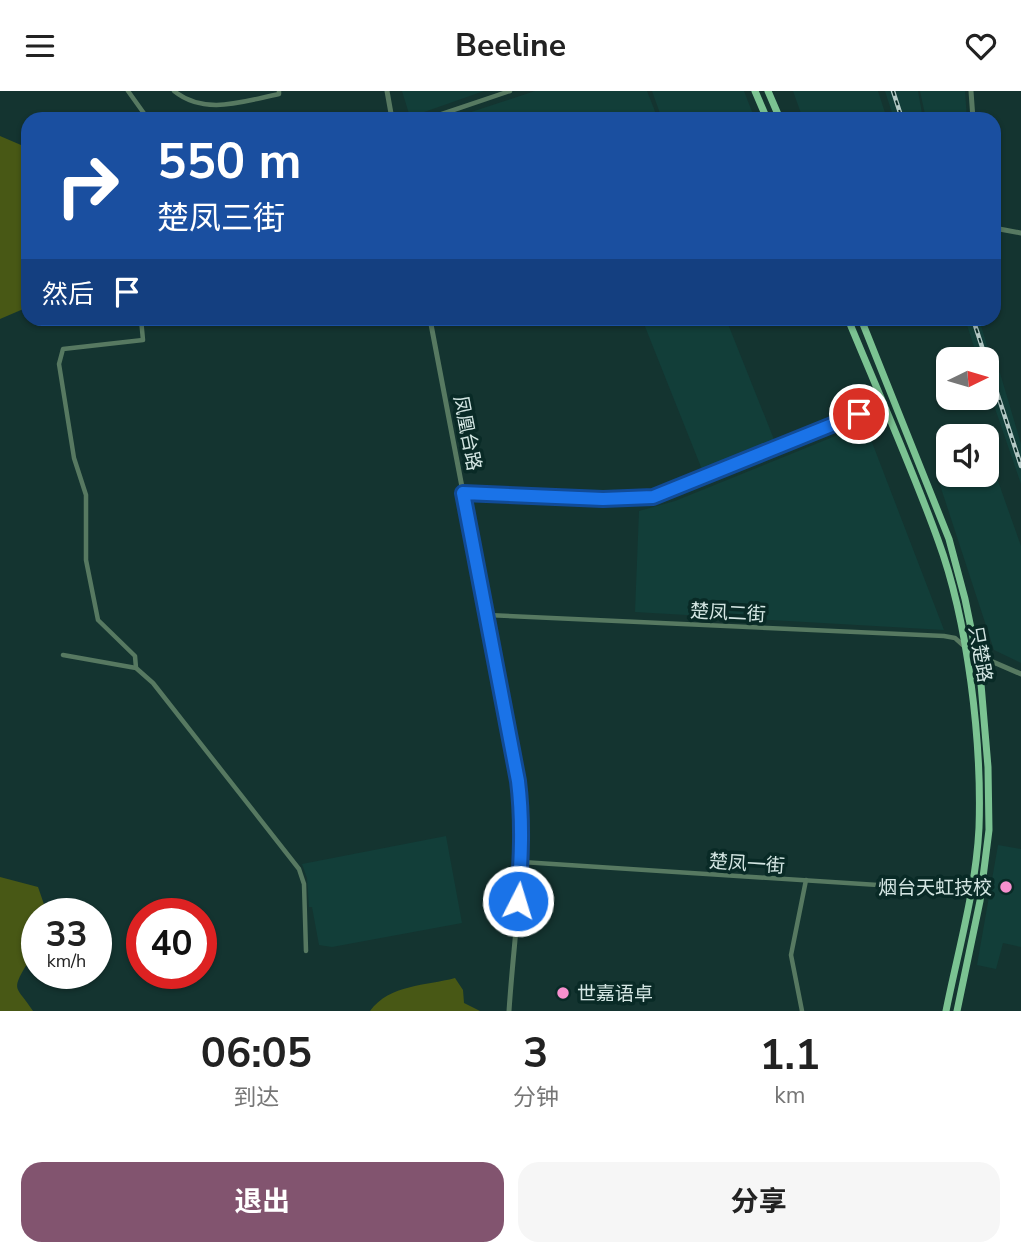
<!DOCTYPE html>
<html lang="zh">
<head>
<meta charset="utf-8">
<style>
	:root { --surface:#fff; --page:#f6f6f6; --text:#222; --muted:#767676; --accent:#82546f }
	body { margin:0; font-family:"Nunito Sans","Noto Sans SC",sans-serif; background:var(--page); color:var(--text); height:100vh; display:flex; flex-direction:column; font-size:26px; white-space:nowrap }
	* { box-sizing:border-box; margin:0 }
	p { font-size:23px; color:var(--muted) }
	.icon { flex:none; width:38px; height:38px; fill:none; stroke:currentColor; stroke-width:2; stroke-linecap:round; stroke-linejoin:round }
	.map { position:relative; height:920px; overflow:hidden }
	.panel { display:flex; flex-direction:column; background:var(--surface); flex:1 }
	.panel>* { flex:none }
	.guide { position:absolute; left:21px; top:21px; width:980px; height:214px; border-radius:21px; box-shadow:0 2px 5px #0004; background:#1a4fa0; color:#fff; overflow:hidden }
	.needle { width:46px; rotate:85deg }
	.fabs { position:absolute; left:936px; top:256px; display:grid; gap:14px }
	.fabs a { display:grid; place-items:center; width:63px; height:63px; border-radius:14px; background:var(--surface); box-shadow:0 2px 5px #0004; font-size:35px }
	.speed { position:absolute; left:21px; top:807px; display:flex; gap:14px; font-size:35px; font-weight:700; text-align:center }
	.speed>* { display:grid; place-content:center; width:91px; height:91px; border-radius:50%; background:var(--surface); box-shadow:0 2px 5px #0004; line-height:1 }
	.speed small { font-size:18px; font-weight:400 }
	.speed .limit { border:10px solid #d22; background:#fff; color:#111 }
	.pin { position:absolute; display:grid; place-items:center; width:60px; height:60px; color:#fff; margin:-30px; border:4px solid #fff; border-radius:50%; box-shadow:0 2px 7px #0007 }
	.me { position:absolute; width:77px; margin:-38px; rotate:5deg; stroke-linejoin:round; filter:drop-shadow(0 0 5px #0008) }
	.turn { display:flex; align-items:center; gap:24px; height:147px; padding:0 21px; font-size:32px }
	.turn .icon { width:91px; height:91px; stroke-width:2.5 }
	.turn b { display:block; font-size:49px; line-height:60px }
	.then { display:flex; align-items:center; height:66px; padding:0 21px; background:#0003; gap:14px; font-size:26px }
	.eta { display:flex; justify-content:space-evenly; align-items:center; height:119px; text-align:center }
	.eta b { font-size:42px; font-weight:700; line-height:49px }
	.button { display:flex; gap:14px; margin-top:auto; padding:14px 21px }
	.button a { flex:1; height:80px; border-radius:21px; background:var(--accent); color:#fff; font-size:28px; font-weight:700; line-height:80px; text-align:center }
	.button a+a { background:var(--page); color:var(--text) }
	header { display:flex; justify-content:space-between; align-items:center; height:91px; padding:0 21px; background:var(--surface); font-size:32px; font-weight:700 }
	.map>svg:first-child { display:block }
</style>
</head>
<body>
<header><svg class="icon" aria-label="menu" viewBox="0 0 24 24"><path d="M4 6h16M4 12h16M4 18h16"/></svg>Beeline<svg class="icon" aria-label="heart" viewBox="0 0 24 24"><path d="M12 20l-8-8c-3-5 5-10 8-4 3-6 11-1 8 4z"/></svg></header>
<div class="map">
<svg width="1021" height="920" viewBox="0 0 1021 920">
	<rect width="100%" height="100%" fill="#143430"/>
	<g fill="#123e39">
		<polygon points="402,0 484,0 410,26"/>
		<polygon points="535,0 647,0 658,28 450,28"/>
		<polygon points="652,0 744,0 754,26 662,28"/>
		<polygon points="793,0 878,0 887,28 803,28"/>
		<polygon points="885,0 918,0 923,28 894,28"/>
		<polygon points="920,0 965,0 967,28 926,28"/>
		<polygon points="642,228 726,228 775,351 703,381"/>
		<polygon points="965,228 979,228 994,278 1000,282 1021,353 1021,393 987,294 987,268 978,268"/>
		<polygon points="865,333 944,539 635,521 639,420 675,410"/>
		<polygon points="993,376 1021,455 1021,572 994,559 940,394 972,383 987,383 987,378"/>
		<polygon points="446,745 462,832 332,856 319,854 312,816 309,816 307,787 302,773"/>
		<polygon points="998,754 1021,758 1021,856 1003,852 996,878 977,874"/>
	</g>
	<g fill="#485815">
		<polygon points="0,45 28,57 28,216 0,228"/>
		<path d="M0 786 38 796 47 822H37V871L27 873C10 901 17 895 33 920H0Z"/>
		<path d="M455 887 463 899 464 912 480 920H370C390 893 426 895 455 887Z"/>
	</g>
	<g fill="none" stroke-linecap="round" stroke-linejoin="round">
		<g stroke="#577961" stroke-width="4.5">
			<polyline points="128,0 148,28"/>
			<path d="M174 0C205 25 244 10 279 3V0"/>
			<polyline points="427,28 510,0"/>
			<polyline points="463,402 603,409 653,406 882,314"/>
			<polyline points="487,524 944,545 955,547 965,556"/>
			<polyline points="63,564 136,577 153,592 299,778 304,793 306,860"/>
			<polyline points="136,577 135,565 98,529 86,469 86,404 74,367 59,273 63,258 143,249 141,228"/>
			<polyline points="522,771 971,800"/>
			<polyline points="802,920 791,864 806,789"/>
		</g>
		<g stroke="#577961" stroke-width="5">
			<polyline points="387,0 392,28"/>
			<polyline points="971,0 973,28"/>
			<polyline points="994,137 1021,142"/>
			<path d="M430 228 518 690C527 767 514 843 509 920"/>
			<polyline points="965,556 977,564 1021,583"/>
		</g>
		<g stroke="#7bc392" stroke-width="7">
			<polyline points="755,0 767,28"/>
			<polyline points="768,0 780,28"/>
			<path d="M848 228C878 301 911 374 938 449 968 530 982 651 979 737 976 798 958 860 946 920"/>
			<polyline points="861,228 949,448 965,508 980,581 988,676 989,739 980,810 957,920"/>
		</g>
		<defs>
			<g id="rail">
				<polyline points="893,0 902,28"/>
				<polyline points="973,228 986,268"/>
				<polyline points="987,271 1021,375"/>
			</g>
		</defs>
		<use href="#rail" stroke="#b4c9c6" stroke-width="4.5"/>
		<use href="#rail" stroke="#092a26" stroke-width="2" stroke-dasharray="5" stroke-linecap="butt"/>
	</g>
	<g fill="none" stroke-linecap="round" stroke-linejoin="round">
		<defs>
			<path id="route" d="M518 810C521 769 523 731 518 690L463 402 603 408 653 406 859 323"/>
		</defs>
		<use href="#route" stroke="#114b97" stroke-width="18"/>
		<use href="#route" stroke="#1a73e8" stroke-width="12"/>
	</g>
	<g fill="#f790ce" stroke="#092a26" stroke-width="2.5">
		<circle cx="1006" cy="796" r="7"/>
		<circle cx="563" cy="902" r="7"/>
	</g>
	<g text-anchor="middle" stroke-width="7" stroke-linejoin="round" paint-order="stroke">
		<g font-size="19" fill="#d4e6e3" stroke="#092a26">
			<text transform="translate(468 342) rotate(79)" y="7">凤凰台路</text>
			<text transform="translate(728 521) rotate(3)" y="7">楚凤二街</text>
			<text transform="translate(981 563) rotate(80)" y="7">只楚路</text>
			<text transform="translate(747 772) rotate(4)" y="7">楚凤一街</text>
		</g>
		<g font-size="19" fill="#d4e6e3" stroke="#092a26" text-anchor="end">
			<text x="992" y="803">烟台天虹技校</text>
			<text x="577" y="909" text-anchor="start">世嘉语卓</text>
		</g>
	</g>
</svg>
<div class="fabs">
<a><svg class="needle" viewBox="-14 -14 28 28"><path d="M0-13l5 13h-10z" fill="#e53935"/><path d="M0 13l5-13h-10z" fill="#767676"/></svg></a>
<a><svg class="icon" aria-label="sound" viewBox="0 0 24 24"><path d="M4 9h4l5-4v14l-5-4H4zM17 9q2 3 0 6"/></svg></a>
</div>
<div class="speed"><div>33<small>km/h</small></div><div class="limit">40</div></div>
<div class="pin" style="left:859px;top:323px;background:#d93025"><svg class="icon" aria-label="arrive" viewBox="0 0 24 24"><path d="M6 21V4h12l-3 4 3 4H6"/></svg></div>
<svg class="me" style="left:518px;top:810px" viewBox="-20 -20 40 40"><circle r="17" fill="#1a73e8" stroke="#fff" stroke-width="3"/><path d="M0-11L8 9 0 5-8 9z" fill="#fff"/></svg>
<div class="guide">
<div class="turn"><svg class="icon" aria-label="right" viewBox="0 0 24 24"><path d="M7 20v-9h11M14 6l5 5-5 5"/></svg><div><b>550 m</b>楚凤三街</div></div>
<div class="then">然后<svg class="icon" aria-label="arrive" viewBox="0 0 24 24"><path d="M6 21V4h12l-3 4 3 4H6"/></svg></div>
</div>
</div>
<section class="panel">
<div class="eta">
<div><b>06:05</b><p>到达</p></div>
<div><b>3</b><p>分钟</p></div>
<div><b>1.1</b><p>km</p></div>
</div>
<div class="button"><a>退出</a><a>分享</a></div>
</section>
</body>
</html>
